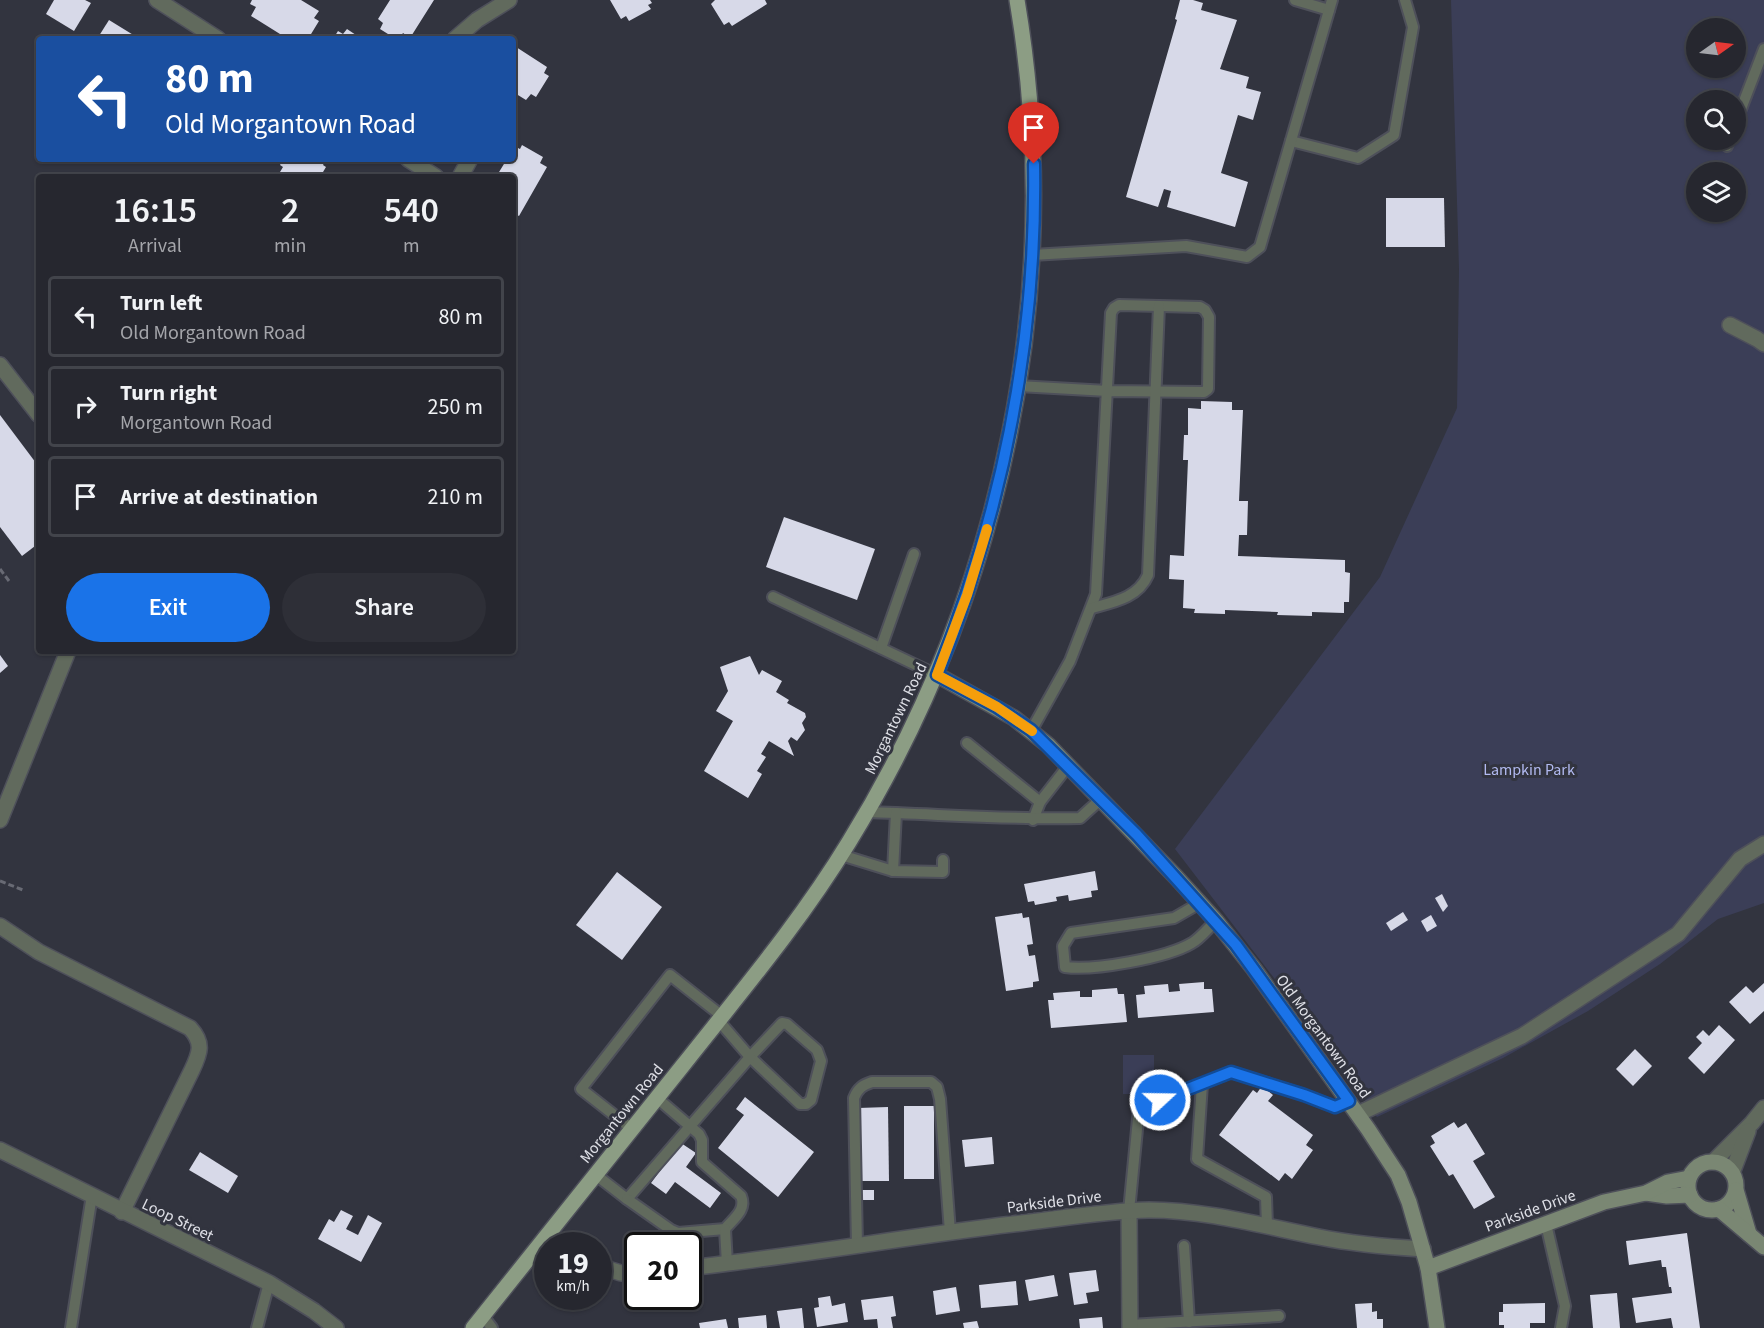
<!DOCTYPE html>
<html lang="en">
<head>
<meta charset="utf-8">
<style>
	:root { --surface:#26272f; --page:#2e2f37; --text:#f1f3f6; --muted:#a4a5aa; --line:#42444b; --accent:#1a73e8 }
	body { margin:0; font-family:"Source Sans 3",sans-serif; background:var(--page); color:var(--text); height:100vh; display:flex; flex-direction:column; font-size:22px; white-space:nowrap }
	* { box-sizing:border-box; margin:0 }
	p { font-size:20px; color:var(--muted) }
	.icon { flex:none; width:33px; height:33px; fill:none; stroke:currentColor; stroke-width:2; stroke-linecap:round; stroke-linejoin:round }
	.map { position:relative; flex:1; overflow:hidden }
	.sheet { position:absolute; left:36px; top:174px; width:480px; height:480px; display:flex; flex-direction:column; background:var(--surface); border-radius:6px; box-shadow:0 2px 4px #0004,0 0 0 2px var(--line) }
	.sheet>* { flex:none }
	.banner { position:absolute; left:36px; top:36px; width:480px; height:126px; border-radius:6px; box-shadow:0 2px 4px #0004,0 0 0 2px var(--line); background:#1a4fa0; color:#fff; overflow:hidden }
	.needle { width:39px; rotate:76deg }
	.tools { position:absolute; left:1686px; top:18px; display:grid; gap:12px }
	.tools a { display:grid; place-items:center; width:60px; height:60px; border-radius:50%; background:var(--surface); box-shadow:0 2px 4px #0004,0 0 0 2px var(--line); font-size:30px }
	.speed { position:absolute; left:534px; top:1232px; display:flex; gap:12px; font-size:30px; font-weight:700; text-align:center }
	.speed>* { display:grid; place-content:center; width:78px; height:78px; border-radius:50%; background:var(--surface); box-shadow:0 2px 4px #0004,0 0 0 2px var(--line); line-height:1 }
	.speed small { font-size:15px; font-weight:400 }
	.speed .limit { border:3px solid #111; border-radius:9px; background:#fff; color:#111 }
	.pin { position:absolute; display:grid; place-items:center; width:51px; height:51px; color:#fff; margin:-62px -26px; border-radius:50% 50% 50% 0; rotate:-45deg; box-shadow:0 0 6px #0007 }
	.pin .icon { rotate:45deg }
	.me { position:absolute; width:66px; margin:-33px; rotate:69deg; stroke-linejoin:round; filter:drop-shadow(0 0 4px #0008) }
	.turn { display:flex; align-items:center; gap:21px; height:126px; padding:0 30px; font-size:27px }
	.turn .icon { width:78px; height:78px; stroke-width:2.5 }
	.turn b { display:block; font-size:42px; line-height:51px }
	.eta { display:flex; justify-content:space-evenly; align-items:center; height:102px; text-align:center }
	.eta b { font-size:36px; font-weight:600; line-height:42px }
	.cta { display:flex; gap:12px; margin-top:auto; padding:12px 30px }
	.cta a { flex:1; height:69px; border-radius:36px; background:var(--accent); color:#fff; font-size:24px; font-weight:600; line-height:69px; text-align:center }
	.cta a+a { background:var(--page); color:var(--text) }
	ul { padding:0; list-style:none }
	li { display:flex; align-items:center; gap:18px; height:81px; margin:0 12px 9px; padding:0 18px; border:3px solid var(--line); border-radius:6px }
	li div { flex:1 }
	li b { display:block; font-size:22px }
	li em { font-style:normal }
	.map>svg:first-child { display:block }
</style>
</head>
<body>
<div class="map">
<svg width="1764" height="1328" viewBox="0 0 1764 1328">
	<rect width="100%" height="100%" fill="#32343f"/>
	<g fill="#3b3e57" fill-rule="evenodd">
		<path d="M1451 0H1764V903L1718 919 1660 964 1588 1011 1503 1058 1377 1117 1287 995 1175 849 1380 577 1457 408 1459 269ZM1696 28H1736V68H1696ZM1696 100H1736V140H1696ZM1696 172H1736V212H1696Z"/>
		<rect x="1123" y="1055" width="31" height="39"/>
	</g>
	<g fill="#d7d9e8">
		<polygon points="54,0 85,0 91,3 74,31 46,14"/>
		<polygon points="252,0 301,0 319,11 314,18 319,21 308,39 288,39 251,16 256,7 250,4"/>
		<polygon points="390,0 434,0 410,38 403,33 399,39 396,39 380,29 383,23 378,19"/>
		<polygon points="610,0 650,0 652,3 648,5 651,9 629,21 626,16 621,19"/>
		<polygon points="715,0 765,0 767,4 732,26 729,22 724,25 711,4"/>
		<polygon points="1180,0 1193,0 1203,3 1201,10 1237,20 1220,69 1249,77 1246,88 1261,92 1253,120 1238,115 1221,173 1248,182 1235,227 1167,207 1171,191 1164,189 1158,207 1126,197 1177,20 1175,19"/>
		<polygon points="109,20 135,36 134,39 97,39"/>
		<polygon points="347,29 362,39 333,39 338,31 343,34"/>
		<polygon points="513,45 547,67 544,73 549,76 536,97 531,94 526,100 513,92"/>
		<polygon points="522,145 543,157 540,163 547,167 519,216 513,213 513,177 496,177 507,159 513,159 514,146 520,149"/>
		<polygon points="283,159 326,159 323,165 326,167 320,177 277,177 283,167 280,165"/>
		<polygon points="1386,198 1444,198 1445,247 1386,247"/>
		<polygon points="1201,401 1232,402 1232,410 1243,410 1239,501 1248,501 1247,535 1239,535 1238,556 1345,560 1345,572 1350,573 1349,602 1344,602 1344,613 1312,612 1312,616 1277,615 1278,612 1225,610 1225,614 1194,613 1195,609 1183,608 1184,580 1169,579 1170,555 1184,556 1188,460 1183,460 1184,435 1188,435 1188,408 1201,409"/>
		<polygon points="0,415 39,467 39,543 22,556 0,527"/>
		<polygon points="784,517 875,549 857,600 766,567"/>
		<polygon points="0,655 8,666 0,673"/>
		<polygon points="750,656 759,675 762,670 782,681 776,692 789,700 787,703 805,713 806,717 802,723 805,730 797,741 791,737 788,741 794,756 769,741 761,754 766,757 757,771 762,774 748,798 704,771 733,721 716,711 728,691 720,667"/>
		<polygon points="1095,871 1098,890 1091,891 1092,897 1069,901 1068,895 1056,897 1057,901 1035,905 1034,901 1028,902 1024,884"/>
		<polygon points="617,872 662,907 622,960 576,925"/>
		<polygon points="1442,894 1448,906 1443,912 1435,898"/>
		<polygon points="1403,912 1408,920 1391,931 1386,923"/>
		<polygon points="1022,913 1023,918 1029,917 1033,944 1027,945 1029,956 1035,955 1039,981 1033,982 1033,987 1006,991 995,917"/>
		<polygon points="1431,915 1437,926 1427,932 1421,921"/>
		<polygon points="1204,982 1204,989 1212,989 1214,1012 1138,1018 1136,995 1145,994 1144,986 1168,984 1169,992 1180,991 1179,984"/>
		<polygon points="1764,983 1764,1011 1750,1024 1729,1002 1746,986 1753,993"/>
		<polygon points="1117,988 1118,994 1124,994 1127,1022 1051,1028 1048,1000 1054,1000 1053,993 1080,991 1080,997 1092,997 1092,990"/>
		<polygon points="1719,1025 1735,1040 1704,1074 1688,1058 1702,1043 1696,1037 1703,1030 1709,1036"/>
		<polygon points="1635,1049 1652,1066 1633,1086 1616,1069"/>
		<polygon points="1262,1086 1273,1095 1268,1101 1313,1135 1306,1145 1313,1150 1292,1179 1285,1173 1279,1181 1219,1135 1253,1090 1257,1093"/>
		<polygon points="745,1097 814,1152 778,1197 718,1148 744,1115 736,1109"/>
		<rect x="904" y="1106" width="30" height="73"/>
		<polygon points="888,1107 889,1181 860,1181 858,1108"/>
		<polygon points="1454,1122 1458,1128 1466,1123 1485,1154 1473,1161 1495,1197 1474,1209 1453,1174 1449,1176 1430,1146 1435,1143 1431,1136"/>
		<polygon points="992,1137 994,1164 965,1167 962,1140"/>
		<polygon points="681,1143 696,1153 686,1167 721,1193 710,1208 675,1182 666,1194 651,1183"/>
		<polygon points="200,1152 238,1176 228,1193 189,1170"/>
		<polygon points="861,1190 874,1190 874,1200 862,1200"/>
		<polygon points="341,1210 353,1216 346,1229 358,1235 368,1215 382,1223 361,1262 318,1239 329,1219 334,1222"/>
		<polygon points="1687,1233 1700,1328 1673,1328 1671,1318 1636,1323 1632,1298 1672,1293 1671,1287 1669,1287 1666,1267 1662,1267 1661,1260 1629,1265 1626,1241"/>
		<polygon points="1096,1270 1099,1291 1086,1293 1088,1303 1074,1305 1069,1273"/>
		<polygon points="1054,1275 1058,1296 1029,1301 1025,1280"/>
		<polygon points="1016,1281 1018,1305 981,1308 979,1285"/>
		<polygon points="956,1287 960,1311 936,1315 933,1291"/>
		<polygon points="1617,1293 1620,1328 1593,1328 1590,1295"/>
		<polygon points="830,1296 832,1306 845,1303 848,1322 817,1327 814,1308 819,1307 818,1298"/>
		<polygon points="893,1296 896,1316 891,1317 893,1328 878,1328 877,1319 864,1320 861,1300"/>
		<polygon points="1372,1303 1372,1312 1377,1311 1377,1319 1383,1319 1383,1328 1357,1328 1355,1304"/>
		<polygon points="1545,1303 1545,1323 1530,1323 1530,1328 1504,1328 1504,1325 1499,1325 1499,1312 1503,1312 1503,1304"/>
		<polygon points="802,1308 804,1328 780,1328 777,1311"/>
		<polygon points="766,1315 767,1328 739,1328 738,1318"/>
		<polygon points="1102,1317 1103,1328 1080,1328 1079,1319"/>
		<polygon points="726,1319 728,1328 700,1328 699,1323"/>
		<polygon points="977,1321 979,1328 964,1328 963,1323"/>
	</g>
	<g fill="none" stroke-linecap="round" stroke-linejoin="round">
		<defs>
			<g id="lane">
				<polyline points="1295,0 1329,10"/>
				<polyline points="1736,122 1764,49"/>
				<polyline points="1291,141 1358,158 1394,135 1413,27 1405,0"/>
				<polyline points="1727,146 1729,140"/>
				<polyline points="1032,255 1186,246 1247,257 1260,247 1332,0"/>
				<polyline points="1018,386 1108,391 1204,392 1208,389 1209,317 1205,310 1200,307 1119,305 1114,308 1111,313 1096,594 1070,661 1031,731"/>
				<polyline points="773,597 937,675"/>
				<path d="M1092 608C1114 602 1138 598 1148 575L1159 306"/>
				<polyline points="881,648 914,554"/>
				<polyline points="967,743 1040,802 1033,820"/>
				<polyline points="1040,802 1068,766"/>
				<path d="M867 812C938 814 1009 820 1080 818L1101 799"/>
				<polyline points="841,855 893,871 943,872 943,860"/>
				<polyline points="893,871 896,813"/>
				<path d="M1200 903 1174 918 1071 933 1063 946 1065 967C1093 971 1167 958 1192 943 1201 938 1208 928 1216 921"/>
				<polygon points="782,1023 787,1024 817,1050 821,1061 811,1100 806,1104 800,1104 750,1057"/>
				<polyline points="1202,1084 1197,1159 1266,1197 1267,1226"/>
				<polyline points="632,1129 581,1089 670,975 722,1016"/>
				<polyline points="596,1175 627,1199 750,1057 719,1021"/>
				<path d="M627 1199 671 1230 678 1233 725 1229C733 1219 747 1210 741 1196L702 1162V1140L699 1134 657 1098"/>
				<polyline points="1129,1211 1139,1109 1231,1072 1304,1095 1335,1107 1349,1101"/>
				<polyline points="1546,1224 1565,1306 1561,1328"/>
				<polyline points="725,1229 727,1264"/>
				<path d="M857 1245 854 1098C858 1088 863 1085 872 1082H931L937 1087 940 1099 950 1232"/>
				<polyline points="1184,1246 1189,1322"/>
				<polyline points="483,1316 492,1328"/>
				<polyline points="1130,1325 1279,1316"/>
				<polyline points="71,1328 92,1195"/>
				<polyline points="257,1328 269,1283"/>
			</g>
			<g id="street">
				<polyline points="157,0 218,39"/>
				<polyline points="455,39 477,20 509,0"/>
				<polyline points="408,159 436,177"/>
				<polyline points="460,177 470,159"/>
				<polyline points="1730,325 1757,339 1764,344"/>
				<polyline points="0,365 39,415"/>
				<polyline points="0,820 68,651"/>
				<path d="M0 926 39 952 190 1028C204 1043 200 1053 192 1070L122 1212"/>
				<polyline points="1358,1114 1522,1036 1678,934 1740,859 1764,844"/>
				<polyline points="0,1150 269,1283 314,1311 336,1328"/>
				<polyline points="1713,1162 1752,1123 1764,1108"/>
				<polyline points="1732,1173 1748,1131"/>
				<polyline points="1129,1211 1130,1328"/>
				<polyline points="545,1238 558,1245"/>
				<polyline points="598,1266 621,1273 638,1273"/>
				<path d="M688 1268C797 1256 905 1237 1013 1224 1058 1219 1103 1211 1149 1210 1206 1210 1263 1226 1319 1237 1353 1244 1389 1247 1423 1249"/>
			</g>
			<g id="secondary">
				<polyline points="937,675 1014,718 1048,745 1176,877 1216,921 1254,969 1368,1129 1398,1175 1409,1202 1428,1268 1437,1328"/>
				<circle cx="1712" cy="1186" r="24"/>
				<polyline points="1736,1190 1749,1234"/>
				<polyline points="1646,1193 1667,1196 1690,1195"/>
				<polyline points="1719,1209 1764,1247"/>
				<polyline points="1428,1268 1604,1202 1646,1193 1668,1182 1689,1178"/>
			</g>
			<path id="primary" d="M473 1328C543 1240 613 1152 684 1064 741 992 801 921 849 842 1003 592 1066 290 1017 0"/>
		</defs>
		<use href="#lane" stroke="#4e505a" stroke-width="14"/>
		<use href="#street" stroke="#4e505a" stroke-width="18"/>
		<use href="#secondary" stroke="#4e505a" stroke-width="18"/>
		<use href="#primary" stroke="#4e505a" stroke-width="18"/>
		<g stroke="#686a74" stroke-width="3" stroke-dasharray="6 3" stroke-linecap="butt">
			<polyline points="0,569 9,581"/>
			<polyline points="0,881 23,890"/>
		</g>
		<use href="#lane" stroke="#616a5d" stroke-width="10"/>
		<use href="#street" stroke="#616a5d" stroke-width="15"/>
		<use href="#secondary" stroke="#7a8773" stroke-width="15"/>
		<use href="#primary" stroke="#8c9d84" stroke-width="15"/>
	</g>
	<g fill="none" stroke-linecap="round" stroke-linejoin="round">
		<defs>
			<path id="route" d="M1034 164C1037 339 1002 512 937 675L997 707 1031 730 1137 835 1236 945 1349 1101 1335 1107 1304 1095 1231 1072 1160 1100"/>
		</defs>
		<use href="#route" stroke="#114b97" stroke-width="15"/>
		<use href="#route" stroke="#1a73e8" stroke-width="10"/>
		<polyline stroke="#f59e0b" stroke-width="10" points="987,529 967,595 937,675 997,707 1032,731"/>
	</g>
	<g text-anchor="middle" stroke-width="6" stroke-linejoin="round" paint-order="stroke">
		<g font-size="16" fill="#dfe0e7" stroke="#32343f">
			<text transform="translate(895 718) rotate(-64)" y="6">Morgantown Road</text>
			<text transform="translate(1324 1036) rotate(54)" y="6">Old Morgantown Road</text>
			<text transform="translate(621 1113) rotate(-51)" y="6">Morgantown Road</text>
			<text transform="translate(1054 1201) rotate(-7)" y="6">Parkside Drive</text>
			<text transform="translate(1530 1210) rotate(-20)" y="6">Parkside Drive</text>
			<text transform="translate(178 1219) rotate(26)" y="6">Loop Street</text>
		</g>
		<g font-size="16" fill="#b2baf1" stroke="#32343f">
			<text x="1529" y="775">Lampkin Park</text>
		</g>
	</g>
</svg>
<div class="tools">
<a><svg class="needle" viewBox="-14 -14 28 28"><path d="M0-13l5 13h-10z" fill="#e53935"/><path d="M0 13l5-13h-10z" fill="#a4a5aa"/></svg></a>
<a><svg class="icon" aria-label="search" viewBox="0 0 24 24"><circle cx="10" cy="10" r="6"/><path d="M15 15l6 6"/></svg></a>
<a><svg class="icon" aria-label="layers" viewBox="0 0 24 24"><path d="M12 4l9 5-9 5-9-5zM3 14l9 5 9-5"/></svg></a>
</div>
<div class="speed"><div>19<small>km/h</small></div><div class="limit">20</div></div>
<div class="pin" style="left:1034px;top:164px;background:#d93025"><svg class="icon" aria-label="arrive" viewBox="0 0 24 24"><path d="M6 21V4h12l-3 4 3 4H6"/></svg></div>
<svg class="me" style="left:1160px;top:1100px" viewBox="-20 -20 40 40"><circle r="17" fill="#1a73e8" stroke="#fff" stroke-width="3"/><path d="M0-11L8 9 0 5-8 9z" fill="#fff"/></svg>
<div class="banner">
<div class="turn"><svg class="icon" aria-label="left" viewBox="0 0 24 24"><path d="M17 20v-9H6M10 6l-5 5 5 5"/></svg><div><b>80 m</b>Old Morgantown Road</div></div>
</div>
<section class="sheet">
<div class="eta">
<div><b>16:15</b><p>Arrival</p></div>
<div><b>2</b><p>min</p></div>
<div><b>540</b><p>m</p></div>
</div>
<ul>
<li><svg class="icon" aria-label="left" viewBox="0 0 24 24"><path d="M17 20v-9H6M10 6l-5 5 5 5"/></svg><div><b>Turn left</b><p>Old Morgantown Road</p></div><em>80 m</em></li>
<li><svg class="icon" aria-label="right" viewBox="0 0 24 24"><path d="M7 20v-9h11M14 6l5 5-5 5"/></svg><div><b>Turn right</b><p>Morgantown Road</p></div><em>250 m</em></li>
<li><svg class="icon" aria-label="arrive" viewBox="0 0 24 24"><path d="M6 21V4h12l-3 4 3 4H6"/></svg><div><b>Arrive at destination</b></div><em>210 m</em></li>
</ul>
<div class="cta"><a>Exit</a><a>Share</a></div>
</section>
</div>
</body>
</html>
